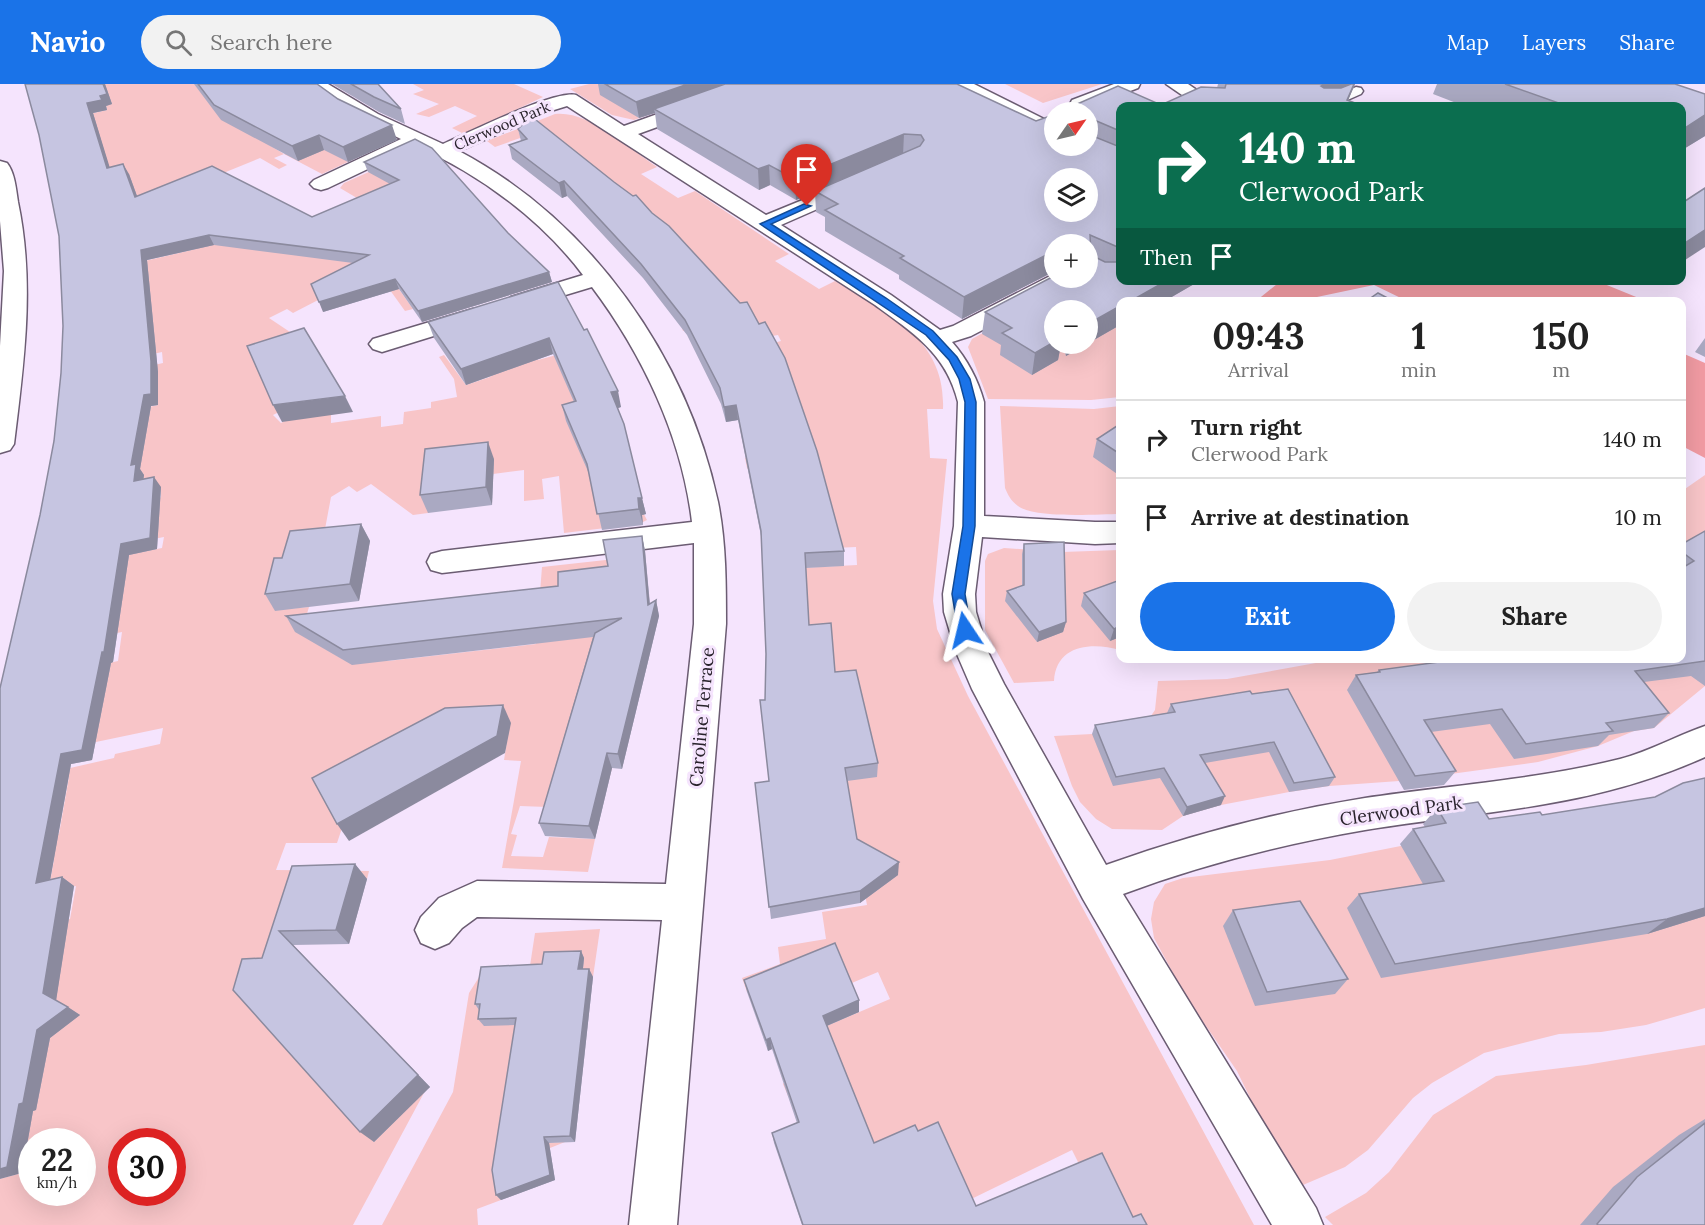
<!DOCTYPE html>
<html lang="en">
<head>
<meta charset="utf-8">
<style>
	:root { --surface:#fff; --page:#f2f2f2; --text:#222; --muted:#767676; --line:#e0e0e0; --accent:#1a73e8 }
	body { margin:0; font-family:Lora,serif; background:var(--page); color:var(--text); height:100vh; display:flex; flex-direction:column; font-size:22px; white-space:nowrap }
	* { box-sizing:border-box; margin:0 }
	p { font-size:20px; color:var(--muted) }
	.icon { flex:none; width:33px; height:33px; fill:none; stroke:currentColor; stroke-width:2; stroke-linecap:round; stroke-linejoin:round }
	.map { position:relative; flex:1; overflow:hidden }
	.panel { position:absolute; left:1116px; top:213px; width:570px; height:366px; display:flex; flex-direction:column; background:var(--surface); border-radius:12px; box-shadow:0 6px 24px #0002 }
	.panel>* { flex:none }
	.banner { position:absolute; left:1116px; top:18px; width:570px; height:183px; border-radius:12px; box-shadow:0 6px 24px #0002; background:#0b6e4f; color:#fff; overflow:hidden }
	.needle { width:39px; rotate:56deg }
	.tools { position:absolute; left:1044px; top:18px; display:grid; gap:12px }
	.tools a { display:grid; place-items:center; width:54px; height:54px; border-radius:50%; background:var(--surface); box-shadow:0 6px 24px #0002; font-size:30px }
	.speed { position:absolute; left:18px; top:1044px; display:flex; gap:12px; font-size:30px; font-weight:700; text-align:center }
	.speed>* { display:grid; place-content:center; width:78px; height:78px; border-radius:50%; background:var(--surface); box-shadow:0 6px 24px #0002; line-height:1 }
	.speed small { font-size:15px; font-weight:400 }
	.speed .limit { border:9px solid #d22; background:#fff; color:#111 }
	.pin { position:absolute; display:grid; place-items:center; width:51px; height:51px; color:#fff; margin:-62px -26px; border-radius:50% 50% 50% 0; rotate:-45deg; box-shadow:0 0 6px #0007 }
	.pin .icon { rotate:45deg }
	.me { position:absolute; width:66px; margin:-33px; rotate:350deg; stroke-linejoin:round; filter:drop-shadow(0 0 4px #0008) }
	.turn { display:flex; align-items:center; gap:21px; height:126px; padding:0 24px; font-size:27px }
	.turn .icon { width:78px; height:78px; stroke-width:2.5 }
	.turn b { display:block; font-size:42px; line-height:51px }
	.then { display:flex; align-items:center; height:57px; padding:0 24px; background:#0003; gap:12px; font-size:22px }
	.eta { display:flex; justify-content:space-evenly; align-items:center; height:102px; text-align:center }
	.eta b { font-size:36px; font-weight:700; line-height:42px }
	.cta { display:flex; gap:12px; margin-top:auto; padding:12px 24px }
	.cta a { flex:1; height:69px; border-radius:36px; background:var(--accent); color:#fff; font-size:24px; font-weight:700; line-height:69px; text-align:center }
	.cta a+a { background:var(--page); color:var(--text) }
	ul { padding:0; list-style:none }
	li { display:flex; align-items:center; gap:18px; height:78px; padding:0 24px; border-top:2px solid var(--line) }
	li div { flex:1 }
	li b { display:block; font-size:22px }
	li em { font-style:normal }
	header { display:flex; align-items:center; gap:36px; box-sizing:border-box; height:84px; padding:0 30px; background:var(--accent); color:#fff }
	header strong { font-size:28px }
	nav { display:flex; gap:33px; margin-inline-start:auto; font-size:21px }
	.search { width:420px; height:54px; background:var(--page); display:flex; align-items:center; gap:15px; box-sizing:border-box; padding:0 21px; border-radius:33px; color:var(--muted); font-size:22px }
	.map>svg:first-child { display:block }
</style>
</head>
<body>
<header>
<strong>Navio</strong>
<div class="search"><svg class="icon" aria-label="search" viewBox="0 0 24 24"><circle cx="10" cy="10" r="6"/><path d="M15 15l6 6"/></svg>Search here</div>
<nav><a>Map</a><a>Layers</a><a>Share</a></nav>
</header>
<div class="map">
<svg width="1705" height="1141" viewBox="0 0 1705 1141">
	<rect width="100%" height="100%" fill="#f5e4fd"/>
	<g fill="#f8c5c8" fill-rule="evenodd">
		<path d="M71 0H236L269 61 284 70 311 59 376 65 322 90 284 70 274 74 287 81 279 85 260 74 216 92 311 139 391 194 413 225 405 227 382 195 351 199 293 229 287 225 269 234 308 260 335 300 273 331 281 339 312 323 331 331V339L381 332V343L403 340 404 328 431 324V318L457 313 454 295 439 273 444 271 466 301 490 293 532 263 538 276 560 270 647 436 639 440 564 449 559 392 542 395 544 415 524 417V386L493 390V376L431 397 428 429 413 431 371 400 357 408 349 402 331 413 322 461 275 526 309 523 305 536 332 542 314 558 344 576 388 577 536 560 542 483 642 472 651 536 567 680 612 684 609 696 556 693 547 723 520 722 511 750 517 751 511 772 543 773 549 753 595 755 588 788 502 784 521 677 504 676 510 639 342 744 337 759H286L276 786 369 787 367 795 305 797 277 887 374 1058 425 1007 353 1141H0V1095L22 1089 29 1047 7 1052 54 925 0 852 70 835 76 802 48 808 54 776 0 789 15 760 59 750 69 693 0 700 114 674 115 670 160 660 163 644 72 663 74 653 97 648 100 631 14 600 118 577 122 548 93 554 39 488 162 464 164 453 111 463 161 413V404L120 395 146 348 66 342 158 321 157 283 68 302 69 300 163 279 162 268 140 273 68 195 196 165 120 177 130 94 128 90 112 94 81 32 107 26 106 22ZM32 1058H82V1108H32ZM122 1058H172V1108H122Z"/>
		<polygon points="413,0 514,0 543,13 464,50 452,44 477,32 455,22 429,33 416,30 439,20 413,10 424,6"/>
		<polygon points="589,0 733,0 634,36 612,31 570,5"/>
		<polygon points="1005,0 1102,0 1043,19"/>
		<path d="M555 30C589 26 630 65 657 83L641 90 678 114 695 107 789 170 775 177 819 205 835 197C887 229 946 254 943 325H927L930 374 947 375 933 517 937 545 968 612 1254 1141H1135L1081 1084 1072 1066 918 1141 826 997 788 1012 783 1000 824 943 890 915 878 888 847 901 747 908 742 894 780 880 778 863 826 855 822 828 867 821 859 779 836 702 872 669 767 683V609L810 555 806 489 763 491 762 486 857 481 856 463 812 465 747 384 745 374 769 371 768 352 716 310 784 294 770 260 781 257 778 251 761 254 748 233 683 247 682 244 722 229 523 53 495 63 487 57Z"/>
		<polygon points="398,75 406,109 372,123 340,104 344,99"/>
		<path d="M1082 194 1135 197 1172 217 1120 218V313L1091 316 988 315 968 263 972 255ZM1054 226H1088V260H1054Z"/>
		<path d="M1000 322 1094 325 1120 322V430C1098 430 1036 435 1018 422 1011 417 1008 411 1005 404Z"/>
		<polygon points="1705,391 1705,602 1654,644 1634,647 1598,662 1538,678 1399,697 1329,702 1289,708 1221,721 1183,732 1162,746 1112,745 1096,735 1080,718 1072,702 1054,652 1092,650 1144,642 1155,626 1158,597 1227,595 1338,575 1682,574 1682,407"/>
		<path d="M1004 464 1062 468 1120 466V566C1093 558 1056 560 1054 597L1014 599 985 546V477L988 470Z"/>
		<polygon points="1705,695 1705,924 1646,941 1601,948 1559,950 1484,969 1432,999 1413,1014 1368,1066 1345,1083 1303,1101 1273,1061 1237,987 1186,913 1154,854 1151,835 1154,818 1165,800 1183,794 1330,776 1441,754 1587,737"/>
		<polygon points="600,845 593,893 528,895 535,849"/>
		<polygon points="481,890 521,941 503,1061 565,1058 550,1064 501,1116 477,1125 478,1141 382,1141 453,1008 469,909"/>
		<polygon points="1705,961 1705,1141 1333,1141 1325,1133 1366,1109 1389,1088 1433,1031 1496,992 1586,981"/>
	</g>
	<g fill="#f19ba3">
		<polygon points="1282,196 1597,197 1646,217 1407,217 1374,201 1298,217 1256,217"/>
		<polygon points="1682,269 1705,279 1705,374 1682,362"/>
	</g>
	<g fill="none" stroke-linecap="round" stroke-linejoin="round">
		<defs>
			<polygon id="service" points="1356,3 1361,4 1363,7 1361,10 1334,22 1317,22"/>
			<g id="minor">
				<path d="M307 0H328L378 30 443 60C468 49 554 6 576 11L624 42 741 0H767L765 4 638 50 766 131 849 97 856 95 863 97 867 101 863 105 781 141 891 211 940 246 953 242 1054 190V194H1076L1073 199 971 252 952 258C967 275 978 296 984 318V432L1095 438H1120V459L1095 460 982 453 975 510 976 528 988 568 1004 600 1106 781C1190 751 1277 728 1365 714 1450 701 1536 696 1620 675 1650 667 1676 652 1705 642V673C1593 724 1483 727 1365 746 1283 760 1201 781 1123 810L1316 1124 1323 1141H1272L1083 815 972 605 956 568 944 528 943 510 954 442 958 318C946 269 913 249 875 221L567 22 554 26 459 67C591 137 687 273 718 418 726 458 726 499 726 540L677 1141H629L662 836 477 833 462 844 449 859 435 865 421 859 415 846 421 833 439 814 477 797 666 800 694 540V459L442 489 431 486 427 478 431 470 442 467 692 438C682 353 643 271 592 203L519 225 511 223 507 218 511 213 583 191C541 135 479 90 416 62L328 104 321 106 314 104 310 100 314 96 401 55 345 28Z"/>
				<polygon points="950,0 974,0 1054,40 1054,53 952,4"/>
				<polygon points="1114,0 1140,0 1138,4 1086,24 1072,24 1070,20 1072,16"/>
				<polygon points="1166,0 1188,0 1220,22 1198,22"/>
				<path d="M0 77 7 79C15 89 16 106 18 118 35 199 24 279 14 360L10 366 0 369V262L4 187 0 137Z"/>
				<polygon points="473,225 482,227 485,232 482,237 382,268 373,265 369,260 373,255"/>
			</g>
		</defs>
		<use href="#service" stroke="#6b5c72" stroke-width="3"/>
		<use href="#minor" stroke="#6b5c72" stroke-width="3"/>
		<use href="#service" fill="#fff" fill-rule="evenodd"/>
		<use href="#minor" fill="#fff" fill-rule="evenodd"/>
	</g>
	<g fill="#aaa9c2" fill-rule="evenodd">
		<polygon points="25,0 105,0 112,20 106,22 107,26 93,29 109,83 129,90 137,112 312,133 390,100 368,88 364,78 508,149 549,188 552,198 422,238 399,205 323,228 353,179 214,161 147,176 158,288 158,321 151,322 140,385 144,391 143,395 161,403 157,465 129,471 113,578 111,579 92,676 71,680 50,796 62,793 74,802 56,916 80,931 50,954 36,1026 33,1027 22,1089 40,431 54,357 61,289 63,242 59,152 39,51"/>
		<polygon points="194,0 317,0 397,56 348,78 324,66 298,77 221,36"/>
		<polygon points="332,0 378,0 401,25 405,40 379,28"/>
		<path d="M598 0H957L1036 37 1050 32 1054 34V62H1088V28H1059L1118 2 1161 21 1201 3 1217 4 1218 0H1355L1348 16 1363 22H1120V196H1201L1163 218H1120V241L1066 272 1062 260H1088V226H1054V260H1061L1058 276 1032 291 1000 271 1001 261 982 250 985 228 1054 192V194H1088V160H1054V190L1053 188 962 235 899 195V191L825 147V133L816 128 815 108 796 116 770 101 759 106 657 45 655 29 639 34 600 11ZM1054 94H1088V128H1054Z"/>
		<polygon points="1437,0 1675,0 1705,10 1705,52 1682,66 1682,22 1464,22 1433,10"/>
		<polygon points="518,45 614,98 844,467 844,482 806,484 809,541 835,588 878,679 877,693 847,697 857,755 898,791 860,819 771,835 755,699 769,697 765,616 766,570 762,457 738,336 726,338 721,320 687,251 643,194 567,112 562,114 512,75 509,61 521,57"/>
		<polygon points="1636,196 1654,196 1647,201"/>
		<polygon points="558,198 621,323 618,324 646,430 642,431 643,441 602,446 590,392 566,337 562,321 574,318 553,270 466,301 434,254 428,238"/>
		<polygon points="1705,254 1705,273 1695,268"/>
		<polygon points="1120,340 1120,392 1093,373 1097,355"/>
		<polygon points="494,375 492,421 428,429 420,411"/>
		<polygon points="361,440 370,457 359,517 275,527 265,510 282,474"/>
		<polygon points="1705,447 1705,602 1691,592 1644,598 1669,629 1654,644 1609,651 1598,662 1514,675 1490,640 1431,648 1456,687 1444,701 1404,706 1347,606 1356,591 1377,588 1379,586 1682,574 1682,460"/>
		<polygon points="642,452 645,467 650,520 656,516 659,532 622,685 612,684 595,755 545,752 539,739 593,553 352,581 295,548 286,532 558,502 608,482"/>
		<polygon points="1024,460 1066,538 1063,548 1037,558 1005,517 1007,507 1022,502 1022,470"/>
		<polygon points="1120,496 1120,553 1110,557 1081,522 1084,509"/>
		<polygon points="1252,610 1335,693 1329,702 1289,708 1269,668 1205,679 1221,721 1183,732 1160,694 1113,702 1092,650 1095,641 1167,629 1171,620"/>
		<polygon points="1705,694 1705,832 1647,850 1381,894 1347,824 1359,810 1423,800 1400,760 1413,745 1425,743 1423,740 1437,724 1489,735 1542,731 1655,713"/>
		<polygon points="355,780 367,795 349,860 293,861 430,1003 374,1058 262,874 292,782"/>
		<polygon points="1233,826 1348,895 1335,910 1255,922 1223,842"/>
		<polygon points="581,867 584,874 583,885 589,885 593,893 575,1058 549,1059 555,1096 501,1116 496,1111 515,941 484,942 478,935 479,926 475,920 542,880"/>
		<polygon points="744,896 859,916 859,928 827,942 874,1059 918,1047 976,1122 1133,1133 1147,1141 802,1141 774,1059 772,1049 797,1039 772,965 768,967 747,908"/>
		<polygon points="1705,1035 1705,1141 1580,1141 1613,1103 1679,1051"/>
	</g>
	<g fill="#8b8a9e">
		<polygon points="103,0 105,0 112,20 106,22 107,26 93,29 113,94 107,84 87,19 100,12"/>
		<polygon points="688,0 734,0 654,25 655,29 639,34 636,18"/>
		<polygon points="1325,0 1355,0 1347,19 1315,22 1321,2"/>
		<polygon points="1705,31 1705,52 1682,66 1682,46"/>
		<polygon points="1090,35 1092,35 1089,55 1088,55 1088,40"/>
		<polygon points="392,41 397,56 348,78 343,63"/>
		<polygon points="904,50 903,71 796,116 795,95"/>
		<polygon points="319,51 324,66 298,77 292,62"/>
		<polygon points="123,80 129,90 141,123 135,113"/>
		<polygon points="769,81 770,101 759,106 758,85"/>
		<polygon points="564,97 567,112 562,114 559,99"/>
		<polygon points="1705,146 1705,163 1682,178 1682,161"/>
		<polygon points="209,151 214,161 147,176 158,288 158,321 151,322 140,385 144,391 142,408 134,397 131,381 144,311 141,166"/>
		<polygon points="1054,167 1054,179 1053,188 962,235 964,213"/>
		<polygon points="549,188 552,198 422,238 418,227"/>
		<polygon points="395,195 399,205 323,228 319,218"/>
		<polygon points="1168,196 1201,196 1163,218 1129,218"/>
		<polygon points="1120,222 1120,241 1066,272 1068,260 1088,260 1088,240"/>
		<polygon points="549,254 553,270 466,301 461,285"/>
		<polygon points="1054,258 1054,260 1061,260 1058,276 1032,291 1035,269"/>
		<polygon points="618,307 621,323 615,325 611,308"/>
		<polygon points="345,312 353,328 282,338 273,321"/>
		<polygon points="736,321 738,336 726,338 724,323"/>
		<polygon points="488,358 494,375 492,421 486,403"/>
		<polygon points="154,393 161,403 157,465 129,471 113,578 111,579 92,676 71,680 48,808 36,799 61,670 121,460"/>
		<polygon points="638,414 642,414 646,430 642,431 643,441 639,425"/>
		<polygon points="361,440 370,457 359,517 350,500"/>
		<polygon points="642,452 645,467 651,535 656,516 659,532 622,685 618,670 648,521"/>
		<polygon points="1066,538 1063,548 1037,558 1039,548"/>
		<polygon points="1120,542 1120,553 1110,557 1114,545"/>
		<polygon points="503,621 511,639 505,669 349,757 337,740"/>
		<polygon points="607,669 612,684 595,755 589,742"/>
		<polygon points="1225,712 1221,721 1183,732 1187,723"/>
		<polygon points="899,778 898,791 860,819 860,807"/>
		<polygon points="355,780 367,795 349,860 336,846"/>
		<polygon points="62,793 74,802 56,917 43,909"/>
		<polygon points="1705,824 1705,832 1647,850 1667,835"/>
		<polygon points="293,861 430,1003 374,1058 360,1048"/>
		<polygon points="581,867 584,874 582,893 578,885"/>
		<polygon points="589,885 593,893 575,1058 570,1052"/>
		<polygon points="859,916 859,928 824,943 823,932"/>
		<polygon points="68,923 80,931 50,954 36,1026 33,1027 22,1089 0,1095 0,1085 19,1020 37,946"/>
		<polygon points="770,954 772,965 768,967 766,956"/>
		<polygon points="544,1053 549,1059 555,1096 501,1116 496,1111"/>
	</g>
	<g fill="#c6c5e1" stroke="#8b8a9e" stroke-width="1.5" fill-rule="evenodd">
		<polygon points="25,0 103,0 107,10 100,12 102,16 87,19 107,84 123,80 135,113 212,82 312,133 399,96 364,78 415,55 432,64 508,149 549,188 418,227 395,195 319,218 311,200 369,171 209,151 141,166 151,277 151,310 144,311 131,381 136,380 134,397 154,393 150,454 121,460 104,568 102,568 82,666 61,670 36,799 62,793 43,909 68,923 37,946 23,1019 19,1020 7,1083 0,1085 0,604 40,431 54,357 61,289 63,242 59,152 39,51"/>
		<polygon points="198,0 317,0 338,15 392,41 343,63 319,51 292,62 214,21"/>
		<polygon points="351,0 378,0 401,25 374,13"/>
		<polygon points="605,0 688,0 636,18"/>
		<path d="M725 0H957L1036 37 1050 32 1054 34V62H1088V50L1120 63V164L1090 151 1091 171 1105 178H1120V196H1168L1129 218H1120V222L1088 240V226H1062L1061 223V226H1054V258L1035 269 1002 249 1012 244 985 228 1054 192V194H1088V160H1054V167L964 213 900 174 904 172 825 126 838 120 815 107 920 62 924 56 921 51 904 50 795 95 769 81 758 85 654 25ZM1054 94H1088V128H1054Z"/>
		<polygon points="1226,0 1325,0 1321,2 1324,4 1341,4 1351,0 1354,0 1347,16 1363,22 1120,22 1120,47 1092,35 1090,35 1089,39 1088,40 1088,28 1059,28 1118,2 1161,21 1201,3 1225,4"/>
		<polygon points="1505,0 1675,0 1705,10 1705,31 1682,46 1682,22 1567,22"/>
		<polygon points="531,32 614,98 633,112 636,111 652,129 669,142 740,219 747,218 759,240 765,238 785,274 817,367 844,467 805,469 809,541 831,539 835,588 856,586 878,679 845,684 857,755 899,778 860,807 769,823 755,699 769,697 760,616 765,616 766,570 761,447 736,321 724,323 720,304 685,236 641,180 564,97 559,99 509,61 527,55 518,45"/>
		<polygon points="1705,104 1705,146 1682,161 1682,119"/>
		<polygon points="558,198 584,246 587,245 618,307 611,308 624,340 642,414 638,414 639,425 597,430 587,380 562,321 576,317 549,254 461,285 428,238"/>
		<polygon points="1378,209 1395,218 1365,218"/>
		<polygon points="304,244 345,312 273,321 247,262"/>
		<polygon points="1120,340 1120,370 1097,355"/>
		<polygon points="488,358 486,403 420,411 425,365"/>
		<polygon points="361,440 350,500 265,510 274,474 282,474 290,447"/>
		<polygon points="1705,447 1705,577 1635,587 1669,629 1606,639 1613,647 1526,660 1502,625 1424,636 1456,687 1415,692 1356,591 1380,588 1379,586 1469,574 1682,574 1682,484 1694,477 1682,468 1682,460"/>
		<polygon points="642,452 648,521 656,516 618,670 607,669 589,742 539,739 595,549 622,534 343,566 286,532 558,502 558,488 608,482 603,456"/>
		<polygon points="1064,458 1066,538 1039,548 1007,507 1024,501 1024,460"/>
		<polygon points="1120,496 1120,542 1114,545 1084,509"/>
		<polygon points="1288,605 1335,693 1294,699 1274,658 1200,671 1225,712 1187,723 1164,684 1116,693 1095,641 1175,628 1171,620 1250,607 1252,610"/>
		<polygon points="503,621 497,652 337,740 312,694 445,624"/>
		<polygon points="1705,694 1705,824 1667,835 1395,880 1359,810 1444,797 1413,745 1446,739 1437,724 1478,718 1489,735 1540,728 1542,731 1655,713 1683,699"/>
		<polygon points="355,780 336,846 279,847 418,991 360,1048 233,906 242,875 262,874 292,782"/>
		<polygon points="1300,817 1348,895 1267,908 1233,826"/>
		<polygon points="835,859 859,916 823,932 874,1059 915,1041 918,1047 938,1038 976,1122 1102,1069 1133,1133 1141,1130 1147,1141 803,1141 772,1049 799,1038 770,954 766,956 744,896"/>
		<polygon points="581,867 578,885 589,885 570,1052 544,1053 550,1091 496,1111 492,1086 516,934 478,935 480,920 475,920 481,883 542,880 544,868"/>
		<polygon points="1705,1039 1705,1141 1598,1141 1597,1140 1637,1093"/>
	</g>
	<polygon fill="#1a73e8" stroke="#114b97" stroke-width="1.5" points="804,120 811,122 771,140 886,214 933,247 957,273 970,295 976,318 975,442 965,510 971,546 969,550 960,550 958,546 952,510 963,442 965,318 959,295 949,276 926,251 760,140"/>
	<g text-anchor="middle" stroke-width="6" stroke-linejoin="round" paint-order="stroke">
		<g font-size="15" fill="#29232c" stroke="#f5e4fd">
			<text transform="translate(502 42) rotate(-23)" y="5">Clerwood Park</text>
		</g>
		<g font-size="18" fill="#29232c" stroke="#f5e4fd">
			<text transform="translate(702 633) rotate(-85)" y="6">Caroline Terrace</text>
			<text transform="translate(1401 727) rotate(-8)" y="6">Clerwood Park</text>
		</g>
	</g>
</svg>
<div class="tools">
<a><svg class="needle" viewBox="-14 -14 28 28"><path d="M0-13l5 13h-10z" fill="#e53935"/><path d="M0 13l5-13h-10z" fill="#767676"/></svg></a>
<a><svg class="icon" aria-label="layers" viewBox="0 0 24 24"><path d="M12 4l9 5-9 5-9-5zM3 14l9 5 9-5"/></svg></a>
<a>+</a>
<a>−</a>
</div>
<div class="speed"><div>22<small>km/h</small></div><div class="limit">30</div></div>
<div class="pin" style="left:807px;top:122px;background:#d93025"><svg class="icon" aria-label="arrive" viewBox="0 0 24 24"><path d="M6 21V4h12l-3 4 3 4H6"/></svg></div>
<svg class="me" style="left:965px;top:546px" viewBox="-20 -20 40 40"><path d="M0-17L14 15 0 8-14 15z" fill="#1a73e8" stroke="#fff" stroke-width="4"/></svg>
<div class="banner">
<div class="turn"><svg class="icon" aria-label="right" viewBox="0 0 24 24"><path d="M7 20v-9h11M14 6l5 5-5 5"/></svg><div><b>140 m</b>Clerwood Park</div></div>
<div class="then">Then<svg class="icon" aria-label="arrive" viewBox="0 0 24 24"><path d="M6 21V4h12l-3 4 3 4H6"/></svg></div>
</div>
<section class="panel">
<div class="eta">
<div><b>09:43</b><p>Arrival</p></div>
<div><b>1</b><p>min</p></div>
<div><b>150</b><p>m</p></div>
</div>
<ul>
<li><svg class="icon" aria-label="right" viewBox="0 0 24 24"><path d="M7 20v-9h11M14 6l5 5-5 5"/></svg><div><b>Turn right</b><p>Clerwood Park</p></div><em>140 m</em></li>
<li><svg class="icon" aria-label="arrive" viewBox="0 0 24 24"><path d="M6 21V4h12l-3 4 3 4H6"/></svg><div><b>Arrive at destination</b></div><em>10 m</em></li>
</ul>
<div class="cta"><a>Exit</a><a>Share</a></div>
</section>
</div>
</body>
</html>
